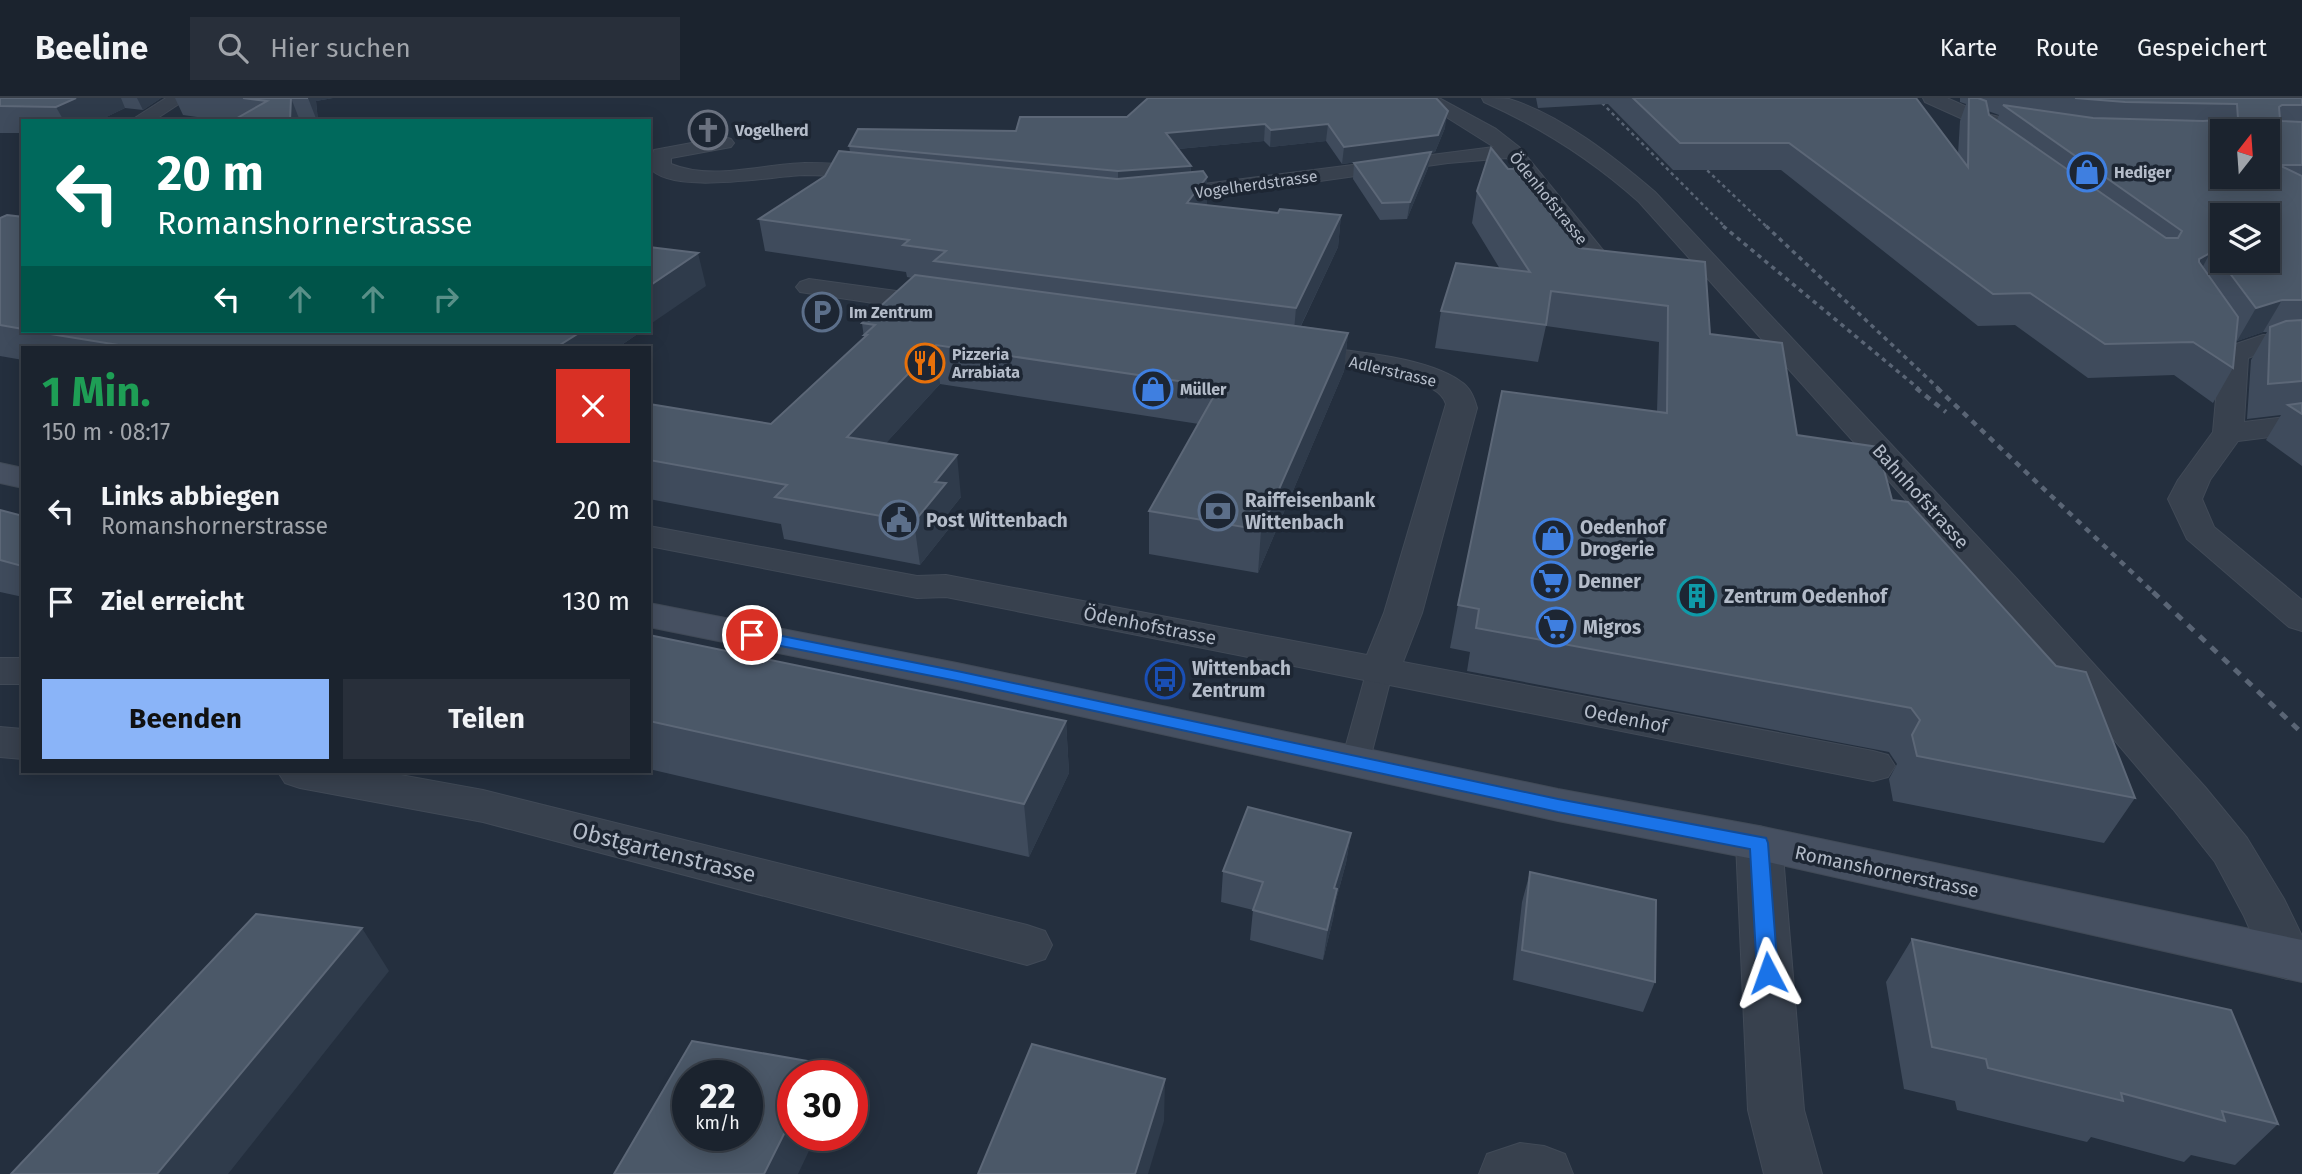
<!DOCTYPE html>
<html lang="de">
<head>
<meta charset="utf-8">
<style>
	:root { --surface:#1b232e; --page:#282f3a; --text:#f1f3f6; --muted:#a0a4aa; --line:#39404a; --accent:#8ab4f8 }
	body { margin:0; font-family:"Fira Sans",sans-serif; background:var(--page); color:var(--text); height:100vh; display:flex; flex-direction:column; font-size:26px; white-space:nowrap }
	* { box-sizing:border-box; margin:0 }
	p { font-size:23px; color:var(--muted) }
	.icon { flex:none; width:38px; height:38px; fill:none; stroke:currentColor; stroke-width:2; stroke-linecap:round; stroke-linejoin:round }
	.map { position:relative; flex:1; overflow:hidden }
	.drawer { position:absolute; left:21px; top:248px; width:630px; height:427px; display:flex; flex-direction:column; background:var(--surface); border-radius:0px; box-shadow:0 4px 18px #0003,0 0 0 2px var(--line) }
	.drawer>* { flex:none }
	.banner { position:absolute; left:21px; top:21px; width:630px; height:214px; border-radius:0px; box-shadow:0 4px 18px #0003,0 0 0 2px var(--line); background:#00695c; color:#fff; overflow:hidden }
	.needle { width:46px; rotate:17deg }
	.controls { position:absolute; left:2210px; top:21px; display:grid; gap:14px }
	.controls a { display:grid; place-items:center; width:70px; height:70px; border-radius:0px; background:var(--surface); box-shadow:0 4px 18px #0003,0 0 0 2px var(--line); font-size:35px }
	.speed { position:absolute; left:672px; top:962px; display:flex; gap:14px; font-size:35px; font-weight:700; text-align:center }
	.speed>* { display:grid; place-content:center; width:91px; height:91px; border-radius:50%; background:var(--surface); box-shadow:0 4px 18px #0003,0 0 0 2px var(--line); line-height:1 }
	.speed small { font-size:18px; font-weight:400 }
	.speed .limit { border:10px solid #d22; background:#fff; color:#111 }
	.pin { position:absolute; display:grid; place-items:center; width:60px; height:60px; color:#fff; margin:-30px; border:4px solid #fff; border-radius:50%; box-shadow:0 2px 7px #0007 }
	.me { position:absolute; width:77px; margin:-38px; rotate:356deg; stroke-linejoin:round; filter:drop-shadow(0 0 5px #0008) }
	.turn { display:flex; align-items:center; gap:24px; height:147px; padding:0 21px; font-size:32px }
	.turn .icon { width:91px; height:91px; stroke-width:2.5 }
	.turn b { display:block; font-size:49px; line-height:60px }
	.lanes { display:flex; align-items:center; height:66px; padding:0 21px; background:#0003; justify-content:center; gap:35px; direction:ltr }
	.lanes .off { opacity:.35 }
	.round { display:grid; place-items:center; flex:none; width:74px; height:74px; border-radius:0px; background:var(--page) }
	.summary { display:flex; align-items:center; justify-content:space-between; height:119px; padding:0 21px }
	h1 { font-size:42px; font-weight:700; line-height:52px; color:#1e9e55 }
	.cta { display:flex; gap:14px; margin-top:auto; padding:14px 21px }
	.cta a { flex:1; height:80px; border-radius:0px; background:var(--accent); color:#111; font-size:28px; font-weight:700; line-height:80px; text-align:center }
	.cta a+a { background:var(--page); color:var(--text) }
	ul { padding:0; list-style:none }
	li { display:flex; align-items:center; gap:21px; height:91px; padding:0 21px }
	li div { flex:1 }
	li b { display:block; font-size:26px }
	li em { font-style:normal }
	header { display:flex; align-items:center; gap:42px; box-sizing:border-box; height:98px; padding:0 35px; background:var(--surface); border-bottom:2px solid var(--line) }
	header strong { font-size:33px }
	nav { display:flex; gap:38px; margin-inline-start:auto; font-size:24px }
	.search { width:490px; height:63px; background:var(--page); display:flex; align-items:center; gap:18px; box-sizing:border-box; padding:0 24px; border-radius:0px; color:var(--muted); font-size:26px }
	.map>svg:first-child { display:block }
</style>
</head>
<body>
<header>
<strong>Beeline</strong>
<div class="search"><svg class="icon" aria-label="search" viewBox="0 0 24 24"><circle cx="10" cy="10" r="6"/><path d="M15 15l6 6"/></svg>Hier suchen</div>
<nav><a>Karte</a><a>Route</a><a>Gespeichert</a></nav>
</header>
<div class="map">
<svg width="2302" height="1076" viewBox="0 0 2302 1076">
	<rect width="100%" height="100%" fill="#242f3e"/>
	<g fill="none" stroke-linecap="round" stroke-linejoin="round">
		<defs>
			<polygon id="service" points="1380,564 1389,566 1393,572 1369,665 1365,672 1355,675 1345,672 1341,665 1367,572 1371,566"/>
			<g id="minor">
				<polygon points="166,0 188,0 153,23 130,23"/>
				<polygon points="1416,0 1439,0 1496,31 1519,49 1606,156 1609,161 1606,166 1597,168 1588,166 1507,60 1448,65 1157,106 1149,104 1146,99 1149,94 1157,92 1494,49"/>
				<path d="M1482 0C1490 0 1501 0 1509 1 1561 17 1614 59 1655 94L2016 480 2205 689 2247 740 2284 801 2302 838V876L2287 881 2269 875 2244 818 2215 764 2173 711 1990 496 1639 104C1592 62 1542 30 1484 4Z"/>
				<polygon points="1923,0 1947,0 1978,14 2021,24 2024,28 2014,34 1965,22 1925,4"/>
				<path d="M724 39 731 41 734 45 731 49 671 60V66C712 83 762 66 805 65 830 64 856 68 881 70L889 71 892 76 889 81 881 82C856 80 830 77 804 77 772 78 670 98 649 69L654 52Z"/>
				<polygon points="809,181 940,199 949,201 953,207 949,213 940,215 800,194 796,189 800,184"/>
				<polygon points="2263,237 2302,237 2302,253 2266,253 2248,260 2244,324 2302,317 2302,335 2238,343 2210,382 2202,401 2214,429 2302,502 2302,533 2289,529 2187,441 2168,401 2178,382 2213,334 2220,256 2224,250"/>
				<path d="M1295 247C1340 252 1423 257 1460 283 1470 289 1474 299 1477 310L1422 515 1403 564 1873 653 1888 657 1895 668 1888 679 1873 683 946 499 917 500 649 448V428L917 478 946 477 1367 557 1384 515 1446 306C1437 271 1318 269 1285 261L1281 255 1285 249Z"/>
				<rect x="0" y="560" width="23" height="26"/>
				<polygon points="0,629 23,631 23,661 0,659"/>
				<polygon points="278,674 384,674 483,692 1027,827 1045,833 1052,847 1045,861 1027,867 483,724 300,690 285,685"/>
				<polygon points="1759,728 1775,733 1782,745 1804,1012 1822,1076 1764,1076 1748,1012 1736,745 1743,733"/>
				<polygon points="1520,1045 1544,1048 1565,1056 1573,1076 1479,1076 1487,1056"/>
			</g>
			<g id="secondary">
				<polygon points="0,365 23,370 23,390 0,385"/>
				<polygon points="649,505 957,565 1558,691 1759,728 2302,842 2302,884 1759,762 1558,723 957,591 649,529"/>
			</g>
		</defs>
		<use href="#service" stroke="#414a57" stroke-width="2"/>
		<use href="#minor" stroke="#414a57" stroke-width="2"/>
		<use href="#secondary" stroke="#414a57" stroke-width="2"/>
		<use href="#service" fill="#38414e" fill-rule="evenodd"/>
		<use href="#minor" fill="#38414e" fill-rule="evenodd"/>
		<use href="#secondary" fill="#465061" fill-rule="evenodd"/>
		<g stroke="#5a6575" stroke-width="2.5" stroke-dasharray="3.5 3.5" stroke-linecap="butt">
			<polyline points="1597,0 1725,129"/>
			<polyline points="1692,58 1767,129"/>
		</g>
		<g stroke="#5a6575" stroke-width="3.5" stroke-dasharray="4.5 4.5" stroke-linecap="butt">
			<polyline points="1723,128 1919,291"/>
			<polyline points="1766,128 1939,291"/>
		</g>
		<g stroke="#5a6575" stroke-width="4.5" stroke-dasharray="6 6" stroke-linecap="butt">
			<polyline points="1916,290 1946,314"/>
			<polyline points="1937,290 2154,495"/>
		</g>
		<polyline stroke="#5a6575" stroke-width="5" stroke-dasharray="8 8" stroke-linecap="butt" points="2153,494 2302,635"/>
	</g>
	<g fill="#3f4b5c" fill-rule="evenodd">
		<polygon points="0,0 161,0 143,12 125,10 98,23 23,23 23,35 0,35"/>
		<polygon points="175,0 333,0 316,3 318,23 225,23 183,17"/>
		<path d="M1536 0H1916L1958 56 1960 23 1966 6 1960 4V0H2302V368L2266 342 2281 317 2247 321 2251 262 2267 234H2263L2237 243 2236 241 2233 270 2213 305 2174 277 2088 280 2015 227 1978 228 1781 72H1673L1608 6 1538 10ZM1988 13 1999 17 1997 22 1989 17Z"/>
		<polygon points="1127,19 1445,30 1435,54 1431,55 1428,70 1407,121 1380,122 1353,81 1354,65 1408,57 1342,66 1326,43 1270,49 1264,43 1178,51 1191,68 1191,75 1207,107 1278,115 1341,117 1338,149 1301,228 1348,235 1344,273 1258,475 1149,456 1149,413 1199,326 940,286 886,345 961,399 949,414 951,428 920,467 784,441 781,426 649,401 649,306 771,326 864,240 862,225 912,180 907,179 906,174 765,153 759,121 825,78 850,54 849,48 1016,33"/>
		<polygon points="1508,71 1579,150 1710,236 1797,337 1892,402 2135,700 2104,745 1893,703 1889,681 1897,666 1889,654 1467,573 1470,554 1450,550 1458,507 1657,314 1659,244 1546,228 1538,264 1435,250 1441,213 1500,171 1472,125 1477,93"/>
		<polygon points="23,119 23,233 642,233 617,250 23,250 23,262 0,258 0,120"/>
		<polygon points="0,412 23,418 23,499 0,494"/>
		<polygon points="649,537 1066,623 1069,675 1029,759 649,671"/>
		<polygon points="1351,735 1346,765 1336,802 1333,821 1323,862 1250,842 1253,812 1221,804 1223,773"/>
		<polygon points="1530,774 1655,884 1643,914 1513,882 1522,804"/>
		<polygon points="1912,841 2278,1026 2235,1067 2191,1057 2184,1064 2091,1039 2087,1044 1957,1012 1955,1003 1904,991 1886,884"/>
	</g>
	<g fill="#2f3b4b">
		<polygon points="76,0 121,0 125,10 98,23 64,23 56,9"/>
		<polygon points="137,0 161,0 143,12"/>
		<polygon points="291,0 300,23 290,23"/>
		<polygon points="308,0 333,0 316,3 318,23 317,23"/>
		<polygon points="1448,13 1445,30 1435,54 1431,55 1428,70 1407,121 1410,104 1431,55 1342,66 1344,49"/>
		<polygon points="1265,26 1264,43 1166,52 1166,35"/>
		<polygon points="1328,26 1326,43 1270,49 1271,32"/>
		<polygon points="1191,68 1190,86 1118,91 1118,73"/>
		<polygon points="1207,79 1207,109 1187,105"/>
		<polygon points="1341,117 1338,149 1293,244 1296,210"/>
		<polygon points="698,155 706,188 649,227 649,188"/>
		<polygon points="2210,155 2193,187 2199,161"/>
		<polygon points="2282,202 2263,234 2237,243 2256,210"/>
		<polygon points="582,233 642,233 617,250 555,250"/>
		<polygon points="1348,235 1344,273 1258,475 1261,432"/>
		<polygon points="936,247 940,286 854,380 847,339"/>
		<polygon points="957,357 961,399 949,414 951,428 920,467 914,424 935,384"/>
		<polygon points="1066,623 1069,675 1029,759 1024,706"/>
		<polygon points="1351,735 1346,765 1336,802 1333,821 1323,862 1334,790"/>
		<polygon points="362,830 389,873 228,1076 157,1076"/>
		<polygon points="819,965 823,978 812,978"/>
		<polygon points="1165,981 1164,1023 1148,1076 1135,1076"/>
		<polygon points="793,1018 793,1038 816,1038 798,1076 764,1076"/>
	</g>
	<g fill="#4b5868" stroke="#5c6777" stroke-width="2" fill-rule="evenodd">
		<polygon points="0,0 76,0 56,9 0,8"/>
		<polygon points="243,0 308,0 291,0 290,23 232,23 267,3"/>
		<polygon points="1148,0 1436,0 1448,13 1438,37 1344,49 1328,26 1271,32 1265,26 1166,35 1191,68 1118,73 849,48 858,31 1016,33 1020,19 1127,19"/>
		<path d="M1633 0H1916L1968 69 1969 0H1978L1986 3 1989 17 2166 140H2178L2182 133 2003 7 2093 20 2203 23 2238 21 2237 6 2125 4 2075 0H2302V7H2282L2279 9 2280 21 2282 23 2302 24V67H2279L2302 78V202H2282L2256 210 2217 158 2210 155 2199 161V164L2238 219 2233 270 2193 244 2105 246 2030 195 1993 196 1789 45H1680ZM2222 33H2268V79H2222ZM2222 117H2268V163H2222Z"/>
		<polygon points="1491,50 1508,71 1514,71 1579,150 1705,164 1710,236 1782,245 1797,337 1878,349 1892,402 1908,404 2056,568 2086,574 2135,700 1917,658 1912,637 1920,622 1911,610 1476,530 1479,511 1458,507 1502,293 1667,315 1668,208 1551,193 1546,227 1441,213 1456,165 1530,174 1477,93"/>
		<polygon points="839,53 1117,81 1203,73 1207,79 1187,105 1278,115 1280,111 1341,117 1296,210 934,163 946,153 903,147 909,142 759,121 825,78"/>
		<polygon points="1431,54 1410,104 1382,105 1354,65"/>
		<polygon points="7,117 23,119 23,231 0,227 0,120"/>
		<polygon points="649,149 698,155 649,188"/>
		<polygon points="915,177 1348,235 1261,432 1149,413 1219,289 936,247 847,339 957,357 935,384 946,385 914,424 775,399 787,387 649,362 649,306 771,326 867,237 864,237 875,227 862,225"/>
		<polygon points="2302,222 2302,283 2268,286 2270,229 2286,223"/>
		<polygon points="32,233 582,233 555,250 137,250"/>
		<polygon points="2302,305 2302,316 2288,307"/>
		<polygon points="0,412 23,418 22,468 0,462"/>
		<polygon points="649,537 1066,623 1024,706 649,623"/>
		<polygon points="1248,709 1351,735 1334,790 1337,791 1327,832 1253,812 1263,784 1223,773"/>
		<polygon points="1530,774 1656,802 1655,884 1522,852"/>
		<polygon points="256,816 362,830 157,1076 11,1076"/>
		<polygon points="1912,841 2231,912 2278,1026 2222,1013 2225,1023 2121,995 2123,1003 1988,970 1986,961 1932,949"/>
		<path d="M692 943 819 965 812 978H793V1018L764 1076H614ZM688 978H747V1038H688Z"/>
		<polygon points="1032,946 1165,981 1135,1076 978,1076"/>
	</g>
	<polygon fill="#1a73e8" stroke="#114b97" stroke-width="2" points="752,532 957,573 1558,701 1766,740 1768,745 1778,875 1775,881 1768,884 1760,881 1757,875 1750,751 1558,714 957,583 746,541 744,537 746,534"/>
	<defs>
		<symbol id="church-ring" viewBox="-11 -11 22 22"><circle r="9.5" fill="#1d2633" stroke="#6b7280" stroke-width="1.5"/><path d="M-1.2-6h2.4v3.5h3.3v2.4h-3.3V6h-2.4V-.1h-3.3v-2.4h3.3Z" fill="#6b7280"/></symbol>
		<symbol id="shop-ring" viewBox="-11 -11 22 22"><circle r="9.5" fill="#1d2633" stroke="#3f7fe0" stroke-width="1.5"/><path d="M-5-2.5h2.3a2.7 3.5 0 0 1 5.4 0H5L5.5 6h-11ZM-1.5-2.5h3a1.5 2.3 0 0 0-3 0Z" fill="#3f7fe0"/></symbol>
		<symbol id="parking-ring" viewBox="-11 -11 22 22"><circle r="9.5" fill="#1d2633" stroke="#5c6f8a" stroke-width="1.5"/><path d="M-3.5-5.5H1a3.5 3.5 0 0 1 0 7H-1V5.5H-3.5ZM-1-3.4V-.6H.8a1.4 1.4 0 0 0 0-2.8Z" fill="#5c6f8a"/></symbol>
		<symbol id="restaurant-ring" viewBox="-11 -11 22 22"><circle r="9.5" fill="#1d2633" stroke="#e8710a" stroke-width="1.5"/><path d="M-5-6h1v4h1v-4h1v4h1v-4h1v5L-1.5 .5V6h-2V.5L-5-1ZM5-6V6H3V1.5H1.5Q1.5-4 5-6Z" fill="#e8710a"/></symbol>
		<symbol id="bank-ring" viewBox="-11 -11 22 22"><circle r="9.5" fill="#1d2633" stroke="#5c6f8a" stroke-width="1.5"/><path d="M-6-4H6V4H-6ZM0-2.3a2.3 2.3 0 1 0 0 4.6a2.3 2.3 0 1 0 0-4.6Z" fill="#5c6f8a"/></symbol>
		<symbol id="civic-ring" viewBox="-11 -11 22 22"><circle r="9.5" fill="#1d2633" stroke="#5c6f8a" stroke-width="1.5"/><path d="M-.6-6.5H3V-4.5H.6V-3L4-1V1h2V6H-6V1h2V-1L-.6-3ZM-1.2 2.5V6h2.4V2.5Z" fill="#5c6f8a"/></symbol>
		<symbol id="supermarket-ring" viewBox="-11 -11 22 22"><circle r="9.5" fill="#1d2633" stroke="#3f7fe0" stroke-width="1.5"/><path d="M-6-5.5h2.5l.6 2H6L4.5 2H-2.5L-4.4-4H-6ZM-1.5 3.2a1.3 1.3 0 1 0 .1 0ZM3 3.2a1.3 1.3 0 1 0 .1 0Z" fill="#3f7fe0"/></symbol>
		<symbol id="building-ring" viewBox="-11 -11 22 22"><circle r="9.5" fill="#1d2633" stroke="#0f9aa8" stroke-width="1.5"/><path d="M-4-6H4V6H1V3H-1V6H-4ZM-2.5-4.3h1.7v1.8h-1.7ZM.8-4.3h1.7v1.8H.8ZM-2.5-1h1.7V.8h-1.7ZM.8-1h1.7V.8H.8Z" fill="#0f9aa8"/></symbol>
		<symbol id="bus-ring" viewBox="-11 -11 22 22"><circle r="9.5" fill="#1d2633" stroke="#1a4fb4" stroke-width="1.5"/><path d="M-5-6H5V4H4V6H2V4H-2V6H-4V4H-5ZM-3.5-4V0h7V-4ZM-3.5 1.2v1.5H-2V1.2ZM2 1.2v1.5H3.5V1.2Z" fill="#1a4fb4"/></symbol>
	</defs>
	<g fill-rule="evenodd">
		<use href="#church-ring" x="686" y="10" width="44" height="44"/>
		<use href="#shop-ring" x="2065" y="52" width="44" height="44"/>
		<use href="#parking-ring" x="800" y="192" width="44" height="44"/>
		<use href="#restaurant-ring" x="903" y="243" width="44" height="44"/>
		<use href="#shop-ring" x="1131" y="269" width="44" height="44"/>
		<use href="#bank-ring" x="1196" y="391" width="44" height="44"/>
		<use href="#civic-ring" x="877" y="400" width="44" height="44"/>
		<use href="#shop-ring" x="1531" y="418" width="44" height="44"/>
		<use href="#supermarket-ring" x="1529" y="461" width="44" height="44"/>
		<use href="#building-ring" x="1675" y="476" width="44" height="44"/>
		<use href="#supermarket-ring" x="1534" y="507" width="44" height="44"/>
		<use href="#bus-ring" x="1143" y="559" width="44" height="44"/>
	</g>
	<g text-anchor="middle" stroke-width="7" stroke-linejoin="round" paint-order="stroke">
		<g font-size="16" font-weight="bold" fill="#b4bcc9" stroke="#1d2633" text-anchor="start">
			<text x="735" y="38">Vogelherd</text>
			<text x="2114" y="80">Hediger</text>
			<text x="849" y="220">Im Zentrum</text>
			<text x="952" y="262">Pizzeria<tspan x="952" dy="18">Arrabiata</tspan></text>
			<text x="1180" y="297">Müller</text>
		</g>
		<g font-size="16" fill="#b4bcc9" stroke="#1d2633">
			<text transform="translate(1256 86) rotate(-8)" y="6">Vogelherdstrasse</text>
			<text transform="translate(1549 100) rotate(51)" y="6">Ödenhofstrasse</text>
			<text transform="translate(1393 273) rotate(13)" y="6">Adlerstrasse</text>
		</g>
		<g font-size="19" fill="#b4bcc9" stroke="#1d2633">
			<text transform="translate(1921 398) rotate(48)" y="7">Bahnhofstrasse</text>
			<text transform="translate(1150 527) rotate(11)" y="7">Ödenhofstrasse</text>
			<text transform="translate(1626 620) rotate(11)" y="7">Oedenhof</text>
			<text transform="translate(1887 773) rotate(12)" y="7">Romanshornerstrasse</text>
		</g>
		<g font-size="19" font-weight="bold" fill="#b4bcc9" stroke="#1d2633" text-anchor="start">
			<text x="1245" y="409">Raiffeisenbank<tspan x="1245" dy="22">Wittenbach</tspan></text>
			<text x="926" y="429">Post Wittenbach</text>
			<text x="1580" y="436">Oedenhof<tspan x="1580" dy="22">Drogerie</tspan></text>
			<text x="1578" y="490">Denner</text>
			<text x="1724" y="505">Zentrum Oedenhof</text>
			<text x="1583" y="536">Migros</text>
			<text x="1192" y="577">Wittenbach<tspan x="1192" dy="22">Zentrum</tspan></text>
		</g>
		<g font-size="23" fill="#b4bcc9" stroke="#1d2633">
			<text transform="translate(664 754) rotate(14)" y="8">Obstgartenstrasse</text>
		</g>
	</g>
</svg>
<div class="controls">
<a><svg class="needle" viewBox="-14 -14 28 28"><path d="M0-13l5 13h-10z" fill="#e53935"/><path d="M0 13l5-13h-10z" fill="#a0a4aa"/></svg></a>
<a><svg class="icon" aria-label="layers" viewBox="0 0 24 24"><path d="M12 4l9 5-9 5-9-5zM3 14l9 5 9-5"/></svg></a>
</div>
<div class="speed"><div>22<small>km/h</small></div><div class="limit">30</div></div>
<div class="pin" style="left:752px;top:537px;background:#d93025"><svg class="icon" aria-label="arrive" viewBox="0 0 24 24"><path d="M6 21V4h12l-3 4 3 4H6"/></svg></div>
<svg class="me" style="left:1768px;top:875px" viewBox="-20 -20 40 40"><path d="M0-17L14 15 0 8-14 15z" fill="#1a73e8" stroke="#fff" stroke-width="4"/></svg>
<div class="banner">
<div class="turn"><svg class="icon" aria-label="left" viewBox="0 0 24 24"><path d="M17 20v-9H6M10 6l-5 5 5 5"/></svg><div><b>20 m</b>Romanshornerstrasse</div></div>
<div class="lanes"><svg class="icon" aria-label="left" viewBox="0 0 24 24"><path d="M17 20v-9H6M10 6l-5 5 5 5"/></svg><svg class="icon off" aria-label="ahead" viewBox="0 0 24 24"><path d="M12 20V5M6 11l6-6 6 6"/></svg><svg class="icon off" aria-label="ahead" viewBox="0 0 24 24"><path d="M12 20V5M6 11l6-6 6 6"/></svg><svg class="icon off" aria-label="right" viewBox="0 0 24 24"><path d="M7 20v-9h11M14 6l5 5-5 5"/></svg></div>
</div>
<section class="drawer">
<div class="summary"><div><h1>1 Min.</h1><p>150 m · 08:17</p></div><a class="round" style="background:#d93025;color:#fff"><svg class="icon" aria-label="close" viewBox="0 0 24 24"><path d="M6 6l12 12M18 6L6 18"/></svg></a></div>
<ul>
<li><svg class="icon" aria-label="left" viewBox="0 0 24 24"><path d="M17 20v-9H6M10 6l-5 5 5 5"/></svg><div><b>Links abbiegen</b><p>Romanshornerstrasse</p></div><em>20 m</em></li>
<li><svg class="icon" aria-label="arrive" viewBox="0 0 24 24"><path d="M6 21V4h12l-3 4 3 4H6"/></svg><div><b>Ziel erreicht</b></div><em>130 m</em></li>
</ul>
<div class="cta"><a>Beenden</a><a>Teilen</a></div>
</section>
</div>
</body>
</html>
